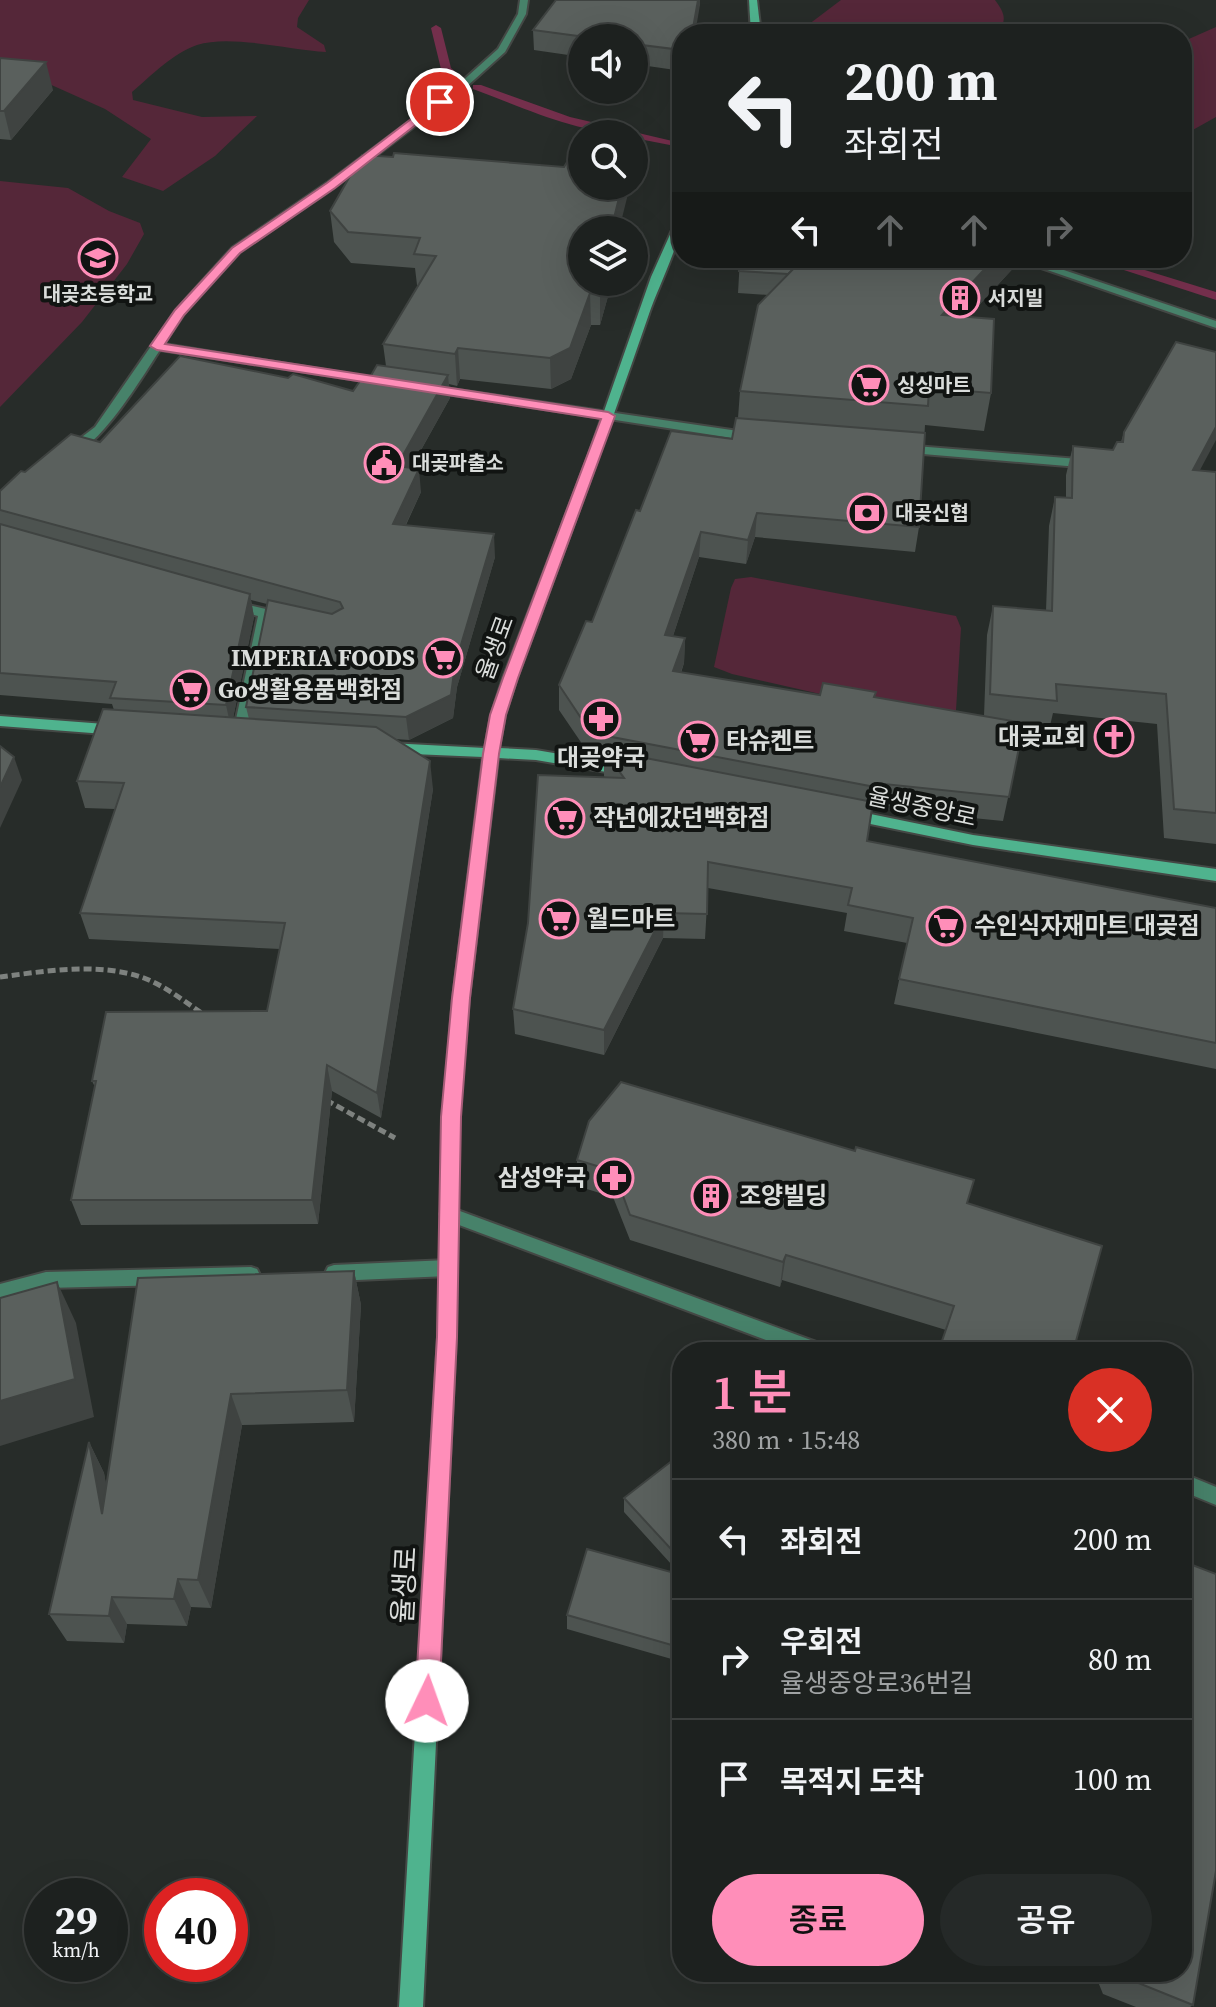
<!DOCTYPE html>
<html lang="ko">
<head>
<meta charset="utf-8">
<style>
	:root { --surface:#1d211f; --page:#252928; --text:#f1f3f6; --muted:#a0a3a4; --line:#3b3e3d; --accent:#ff8eb9 }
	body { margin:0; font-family:"Source Serif 4","Noto Sans KR",serif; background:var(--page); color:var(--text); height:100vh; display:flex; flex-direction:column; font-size:30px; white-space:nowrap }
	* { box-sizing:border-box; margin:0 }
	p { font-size:26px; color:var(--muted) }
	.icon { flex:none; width:44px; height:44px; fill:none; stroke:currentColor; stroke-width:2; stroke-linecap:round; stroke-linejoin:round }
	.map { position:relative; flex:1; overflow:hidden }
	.details { position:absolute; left:672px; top:1342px; width:520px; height:640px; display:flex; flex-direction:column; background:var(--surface); border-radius:32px; box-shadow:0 8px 32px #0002,0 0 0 2px var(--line) }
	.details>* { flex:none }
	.top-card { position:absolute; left:672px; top:24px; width:520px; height:244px; border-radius:32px; box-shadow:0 8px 32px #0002,0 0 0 2px var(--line); background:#1d211f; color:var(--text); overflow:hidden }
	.tools { position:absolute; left:568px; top:24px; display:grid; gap:16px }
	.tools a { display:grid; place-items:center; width:80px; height:80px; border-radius:50%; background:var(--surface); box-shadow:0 8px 32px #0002,0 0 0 2px var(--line); font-size:40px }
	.speed { position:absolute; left:24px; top:1878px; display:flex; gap:16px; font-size:40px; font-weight:700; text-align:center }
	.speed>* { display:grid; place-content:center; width:104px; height:104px; border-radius:50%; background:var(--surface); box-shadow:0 8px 32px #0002,0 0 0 2px var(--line); line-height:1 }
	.speed small { font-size:20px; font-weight:400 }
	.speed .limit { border:12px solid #d22; background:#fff; color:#111 }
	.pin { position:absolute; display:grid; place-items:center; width:68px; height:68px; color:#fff; margin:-34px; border:4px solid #fff; border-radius:50%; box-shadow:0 2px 8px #0007 }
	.me { position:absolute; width:88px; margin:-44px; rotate:3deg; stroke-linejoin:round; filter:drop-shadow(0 0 6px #0008) }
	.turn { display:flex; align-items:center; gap:28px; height:168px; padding:0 40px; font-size:36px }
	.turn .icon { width:104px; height:104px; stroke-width:2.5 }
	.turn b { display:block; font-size:56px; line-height:68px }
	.lanes { display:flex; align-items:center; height:76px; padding:0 40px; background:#0003; justify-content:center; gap:40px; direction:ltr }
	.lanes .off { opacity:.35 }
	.round { display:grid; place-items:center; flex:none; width:84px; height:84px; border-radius:42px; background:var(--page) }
	.headline { display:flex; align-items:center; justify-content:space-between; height:136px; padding:0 40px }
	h1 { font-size:48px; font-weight:600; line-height:60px; color:var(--accent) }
	.button { display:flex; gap:16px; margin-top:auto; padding:16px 40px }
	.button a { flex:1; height:92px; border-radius:48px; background:var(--accent); color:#111; font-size:32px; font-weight:600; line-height:92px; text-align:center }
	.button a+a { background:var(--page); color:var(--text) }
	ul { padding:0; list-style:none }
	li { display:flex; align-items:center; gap:24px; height:120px; padding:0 40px; border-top:2px solid var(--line) }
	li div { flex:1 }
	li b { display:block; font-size:30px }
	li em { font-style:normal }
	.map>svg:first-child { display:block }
</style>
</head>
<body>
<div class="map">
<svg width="1216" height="2007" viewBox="0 0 1216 2007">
	<rect width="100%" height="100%" fill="#272c29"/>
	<g fill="#552739">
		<path d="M0 0H309L298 18 297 27 324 45 326 52C290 50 230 34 197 45 173 53 151 76 132 92L133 100 202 117 257 116 215 156 163 191 122 177 151 139 105 109 47 83 0 77Z"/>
		<path d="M841 0H995C1005 14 1007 19 998 34H796Z"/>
		<polygon points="1216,27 1216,117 1182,136 1182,42"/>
		<polygon points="0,181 68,188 109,211 140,223 144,234 127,264 82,322 0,407"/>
		<polygon points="751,577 956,616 961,628 956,710 947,719 930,719 732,674 714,667 731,588 735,579"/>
	</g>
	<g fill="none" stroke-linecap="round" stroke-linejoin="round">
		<g fill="#742f4c" fill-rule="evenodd">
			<polygon points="436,25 441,28 451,68 460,76 460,80 452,80 441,69 431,28"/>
			<path d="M473 85H481L570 117 681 143 675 146 634 138V134C578 134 525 108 473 89Z"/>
			<polygon points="1087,258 1106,258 1216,292 1216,300"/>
		</g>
		<defs>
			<g id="lane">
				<path d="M520 0H528L526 14 505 52 465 88 335 187 240 252 184 314 164 344 380 379 384 380V384L160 350C144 374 95 457 66 455V449L95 427 176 310 232 248 327 183 459 84 498 49 518 14Z"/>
				<polygon points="1012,258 1028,258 1216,321 1216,328"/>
				<polygon points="431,386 752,433 758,437 752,441 427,391 427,387"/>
				<polygon points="903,445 1091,460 1097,464 1091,468 899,452 897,449"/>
				<polygon points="232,601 270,610 272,613 246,738 239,743 232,738 258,616 227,608 227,602"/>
				<polygon points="448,1260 454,1263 457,1268 454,1273 448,1276 334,1281 328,1279 325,1273 328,1267 334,1265"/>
				<polygon points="251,1267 257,1269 260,1275 257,1281 251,1283 46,1288 0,1300 0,1284 46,1272"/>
			</g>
			<g id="street">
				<polygon points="449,1207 827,1346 829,1352 798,1352 443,1219 440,1214 443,1209"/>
				<polygon points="1182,1473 1216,1487 1216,1505 1182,1491"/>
			</g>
			<g id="secondary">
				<polygon points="749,0 757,0 761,34 751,34"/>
				<path d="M682 216C682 241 658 287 649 314 607 436 562 557 517 678L505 715 499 748 536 750 624 765 631 770 624 775 536 760 498 758 469 998 459 1117 456 1337 423 2007H399L438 1337 443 1117 453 998 483 757 389 753 382 748 389 743 485 748 491 715 503 678 588 457 651 277 677 219Z"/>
				<polygon points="0,716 118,725 125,730 118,735 0,726"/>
				<polygon points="851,810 973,835 1216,869 1216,881 973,845 846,819 844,815"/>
			</g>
		</defs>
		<use href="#lane" stroke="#444845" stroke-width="4"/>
		<use href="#street" stroke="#444845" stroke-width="4"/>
		<use href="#secondary" stroke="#444845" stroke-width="4"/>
		<g stroke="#7e827f" stroke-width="5" stroke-dasharray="8 4" stroke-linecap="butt">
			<path d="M0 977C46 971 99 962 144 978 165 986 184 1001 203 1014"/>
			<polyline points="326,1100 395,1138"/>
		</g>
		<use href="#lane" fill="#47826a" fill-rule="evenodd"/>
		<use href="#street" fill="#47826a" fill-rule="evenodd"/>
		<use href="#secondary" fill="#4fb38e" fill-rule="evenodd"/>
	</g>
	<g fill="#4d5350" fill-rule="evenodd">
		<polygon points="556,0 700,0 700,5 682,34 682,71 634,64 634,38 582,38 582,57 534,50 533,30"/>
		<polygon points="0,58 53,90 11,140 0,139"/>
		<path d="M330 211 582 230 612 282 600 325H591L571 379 551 389 460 379 457 386 449 384 450 398 411 468 421 492 406 525 495 557 457 687 453 718 409 740 395 739 433 789 381 1118 332 1091 318 1224 81 1225 71 1200 95 1087 92 1081 267 1011 280 949 89 939 80 913 115 809 85 808 77 781 114 710 112 704 0 695V491L25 472 100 442 353 391 386 366 383 344 418 285H417L415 268 351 263 334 242ZM251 600 267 604 246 707 249 719 233 718 254 617Z"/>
		<polygon points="740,258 797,266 1018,263 968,317 991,393 984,431 925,425 919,527 915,552 755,537 746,564 699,557 673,636 685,638 684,663 681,673 820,695 875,697 984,716 987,635 993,606 1046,611 1049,526 1055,497 1066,498 1066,475 1073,446 1113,450 1121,442 1124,432 1200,471 1216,472 1216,844 1164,838 1157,724 1053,713 1049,730 1023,728 1003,821 872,808 867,841 1216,908 1216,1069 894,1004 907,943 844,931 847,913 708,888 705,939 663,938 604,1055 515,1034 513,1009 605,778 604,776 604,760 591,757 559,710 559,685 592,622 640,511 732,439 738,418 740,391 768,295 738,293"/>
		<polygon points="577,1160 967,1203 1073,1352 939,1352 946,1330 782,1280 780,1287 630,1240 613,1197 577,1186"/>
		<polygon points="354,1271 361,1305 354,1422 242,1425 211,1608 191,1607 187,1626 127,1624 124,1643 67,1641 49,1614 89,1442 104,1473 106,1485"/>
		<polygon points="682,1453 682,1662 567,1629 567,1615 681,1575 624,1512 624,1498"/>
		<polygon points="1094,1972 1182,1972 1193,2005 1190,2007 1136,2007 1103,1994"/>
	</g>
	<g fill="#3f4341">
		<polygon points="698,0 700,0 700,5 695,34 692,34"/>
		<polygon points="46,62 53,90 11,140 4,111"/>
		<polygon points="622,186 630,186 619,230 611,230"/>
		<polygon points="995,258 1019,258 1018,263 936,352 942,315"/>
		<polygon points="604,282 612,282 600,325 600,294"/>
		<polygon points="590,293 591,325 571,379 551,389 550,358"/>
		<polygon points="458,348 460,379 457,386 455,354"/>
		<polygon points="448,375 450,398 399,489 397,466"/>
		<polygon points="1216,427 1216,440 1184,500 1193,470"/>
		<polygon points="419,469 421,492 395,547 393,524"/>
		<polygon points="757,513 755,537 746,564 748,540"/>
		<polygon points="701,532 699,557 665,660 665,635"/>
		<polygon points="494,534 495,557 457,687 453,718 409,740 406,717 455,665"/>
		<polygon points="250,594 254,617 231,728 226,705"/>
		<polygon points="685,638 684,663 672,696 673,671"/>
		<polygon points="14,757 22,780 0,828 0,787"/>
		<polygon points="430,761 433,789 381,1118 377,1093"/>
		<polygon points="664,913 663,938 604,1055 604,1030"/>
		<polygon points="327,1065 332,1091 318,1224 312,1200"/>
		<polygon points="786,1255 782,1280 780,1287 783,1262"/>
		<polygon points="354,1271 361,1305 354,1422 347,1390"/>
		<polygon points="57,1282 76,1323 94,1417 0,1446 0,1401"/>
		<polygon points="231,1394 242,1425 211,1608 198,1580"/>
		<polygon points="89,1442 104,1473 117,1543 102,1514"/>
		<polygon points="178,1579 191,1607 187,1626 174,1599"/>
		<polygon points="112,1597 127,1624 124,1643 109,1616"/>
	</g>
	<g fill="#5a605d" stroke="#3f4341" stroke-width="2">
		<polygon points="556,0 698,0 692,34 682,34 682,50 634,44 634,38 593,38 533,30"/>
		<polygon points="0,58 46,62 4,111 0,111"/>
		<polygon points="394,153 564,167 572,154 582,154 582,186 622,186 611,230 582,230 582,282 604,282 600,294 590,293 570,348 550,358 458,348 455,354 383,344 436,256 414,254 420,238 348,232 330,211 362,155 393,157"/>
		<polygon points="740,258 797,258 797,266 788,274 739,271"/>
		<polygon points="804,258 995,258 942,315 994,319 991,393 929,388 928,406 740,391 758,305"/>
		<polygon points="1176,342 1216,352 1216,427 1193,470 1216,472 1216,813 1174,809 1166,694 1056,684 1057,701 990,694 993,606 1052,611 1055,497 1072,498 1073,446 1113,450 1117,442 1123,442 1124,432"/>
		<polygon points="180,356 288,378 293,374 353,391 362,378 369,379 377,365 448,375 397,466 419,469 393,524 494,534 455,665 451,695 406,717 246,707 268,600 332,614 343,608 340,602 0,510 0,491 21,471 25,472 71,434 100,442"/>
		<polygon points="736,418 925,433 919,527 757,513 748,540 701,532 665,635 685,638 673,671 820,695 823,683 876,692 874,697 1024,723 1009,797 875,783 875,787 591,733 559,685 586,621 592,622 636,510 640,511 671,431 732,439"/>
		<polygon points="0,524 250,594 226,705 110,698 116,682 0,673"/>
		<polygon points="103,709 376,727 430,761 377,1093 327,1065 312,1200 71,1200 96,1081 92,1081 106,1012 267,1011 285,923 80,913 124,783 77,781"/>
		<polygon points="0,746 14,757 0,787"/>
		<polygon points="604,750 873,802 867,841 1216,908 1216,1043 899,979 913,918 848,905 852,888 708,862 707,914 664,913 604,1030 513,1009 528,923 538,775 624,778"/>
		<polygon points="621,1082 855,1151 856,1147 974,1180 967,1203 1102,1246 1073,1352 974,1352 942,1341 954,1306 786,1255 783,1262 630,1215 614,1171 577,1160 589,1121"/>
		<polygon points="354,1271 347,1390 231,1394 198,1580 178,1579 174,1599 112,1597 109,1616 49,1614 89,1442 102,1514 138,1278"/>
		<polygon points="57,1282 75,1379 0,1401 0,1298"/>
		<polygon points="682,1453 682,1561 624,1498"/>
		<polygon points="587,1549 682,1575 682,1648 567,1615"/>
		<polygon points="1182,1561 1216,1574 1216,1871 1193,2005 1121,1976 1119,1972 1182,1972"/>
	</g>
	<polygon fill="#ff8eb9" stroke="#a65c78" stroke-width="2" points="436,100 445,102 335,188 240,253 184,315 165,344 608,412 615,416 518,678 506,715 499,754 470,998 461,1117 457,1337 439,1701 435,1709 427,1713 418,1709 415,1701 437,1337 441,1117 452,998 483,754 490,715 503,678 601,419 157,350 150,346 175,310 232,248 327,183"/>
	<defs>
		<symbol id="school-ring" viewBox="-11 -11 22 22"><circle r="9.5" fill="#111412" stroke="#ff8eb9" stroke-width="1.5"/><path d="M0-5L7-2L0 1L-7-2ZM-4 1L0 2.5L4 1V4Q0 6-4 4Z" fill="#ff8eb9"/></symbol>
		<symbol id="building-ring" viewBox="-11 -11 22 22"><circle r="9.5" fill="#111412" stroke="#ff8eb9" stroke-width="1.5"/><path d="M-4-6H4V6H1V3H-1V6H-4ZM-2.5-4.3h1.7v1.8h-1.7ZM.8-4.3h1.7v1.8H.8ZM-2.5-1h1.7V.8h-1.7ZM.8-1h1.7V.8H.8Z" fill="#ff8eb9"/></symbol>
		<symbol id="supermarket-ring" viewBox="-11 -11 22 22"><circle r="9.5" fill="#111412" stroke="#ff8eb9" stroke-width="1.5"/><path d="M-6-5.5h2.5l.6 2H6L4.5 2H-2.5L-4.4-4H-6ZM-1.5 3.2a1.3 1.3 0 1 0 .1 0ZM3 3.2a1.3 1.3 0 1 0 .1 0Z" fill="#ff8eb9"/></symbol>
		<symbol id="civic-ring" viewBox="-11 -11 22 22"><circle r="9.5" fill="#111412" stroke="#ff8eb9" stroke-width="1.5"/><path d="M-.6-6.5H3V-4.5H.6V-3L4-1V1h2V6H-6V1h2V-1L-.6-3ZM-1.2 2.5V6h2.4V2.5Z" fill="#ff8eb9"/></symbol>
		<symbol id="bank-ring" viewBox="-11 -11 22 22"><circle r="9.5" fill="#111412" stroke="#ff8eb9" stroke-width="1.5"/><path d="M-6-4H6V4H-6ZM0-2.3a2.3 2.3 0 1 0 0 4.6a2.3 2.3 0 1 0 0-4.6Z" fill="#ff8eb9"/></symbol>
		<symbol id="pharmacy-ring" viewBox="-11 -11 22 22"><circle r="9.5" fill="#111412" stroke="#ff8eb9" stroke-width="1.5"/><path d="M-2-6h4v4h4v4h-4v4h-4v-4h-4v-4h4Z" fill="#ff8eb9"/></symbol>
		<symbol id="church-ring" viewBox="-11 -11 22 22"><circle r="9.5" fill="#111412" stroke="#ff8eb9" stroke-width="1.5"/><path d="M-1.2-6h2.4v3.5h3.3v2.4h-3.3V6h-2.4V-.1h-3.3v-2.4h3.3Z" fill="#ff8eb9"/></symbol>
	</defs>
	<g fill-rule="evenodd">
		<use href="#school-ring" x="76" y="236" width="44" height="44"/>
		<use href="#building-ring" x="938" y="276" width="44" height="44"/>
		<use href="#supermarket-ring" x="847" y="363" width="44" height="44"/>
		<use href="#civic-ring" x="362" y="441" width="44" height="44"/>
		<use href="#bank-ring" x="845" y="491" width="44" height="44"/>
		<use href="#supermarket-ring" x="421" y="636" width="44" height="44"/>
		<use href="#supermarket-ring" x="168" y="668" width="44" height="44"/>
		<use href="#pharmacy-ring" x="579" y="697" width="44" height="44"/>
		<use href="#church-ring" x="1092" y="715" width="44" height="44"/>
		<use href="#supermarket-ring" x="676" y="719" width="44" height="44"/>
		<use href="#supermarket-ring" x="543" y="796" width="44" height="44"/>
		<use href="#supermarket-ring" x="537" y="897" width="44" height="44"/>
		<use href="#supermarket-ring" x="924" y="904" width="44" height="44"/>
		<use href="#pharmacy-ring" x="592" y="1156" width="44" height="44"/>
		<use href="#building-ring" x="689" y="1174" width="44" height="44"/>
	</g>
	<g text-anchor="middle" stroke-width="8" stroke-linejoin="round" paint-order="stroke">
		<g font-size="20" font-weight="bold" fill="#dadddb" stroke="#111412" text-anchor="start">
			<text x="98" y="301" text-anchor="middle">대곶초등학교</text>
			<text x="988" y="305">서지빌</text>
			<text x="897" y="392">싱싱마트</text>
			<text x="412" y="470">대곶파출소</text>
			<text x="895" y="520">대곶신협</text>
		</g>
		<g font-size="24" fill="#dadddb" stroke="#111412">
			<text transform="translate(495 648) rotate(-70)" y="8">율생로</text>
			<text transform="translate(922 807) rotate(12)" y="8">율생중앙로</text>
		</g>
		<g font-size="24" font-weight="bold" fill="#dadddb" stroke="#111412" text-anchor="start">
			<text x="415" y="666" text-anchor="end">IMPERIA FOODS</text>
			<text x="218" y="698">Go생활용품백화점</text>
			<text x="1086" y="745" text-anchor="end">대곶교회</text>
			<text x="726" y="749">타슈켄트</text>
			<text x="601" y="766" text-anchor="middle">대곶약국</text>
			<text x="593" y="826">작년에갔던백화점</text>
			<text x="587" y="927">월드마트</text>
			<text x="974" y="934">수인식자재마트 대곶점</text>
			<text x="586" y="1186" text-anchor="end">삼성약국</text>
			<text x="739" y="1204">조양빌딩</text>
		</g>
		<g font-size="28" fill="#dadddb" stroke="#111412">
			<text transform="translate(404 1585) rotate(-87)" y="10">율생로</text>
		</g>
	</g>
</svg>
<div class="tools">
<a><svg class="icon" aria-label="sound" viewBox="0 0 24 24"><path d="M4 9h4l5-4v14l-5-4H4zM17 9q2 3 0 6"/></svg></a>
<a><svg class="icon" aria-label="search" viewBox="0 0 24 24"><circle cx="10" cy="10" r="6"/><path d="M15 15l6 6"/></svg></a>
<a><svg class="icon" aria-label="layers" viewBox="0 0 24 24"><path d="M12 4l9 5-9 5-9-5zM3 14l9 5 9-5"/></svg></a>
</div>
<div class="speed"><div>29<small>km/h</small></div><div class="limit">40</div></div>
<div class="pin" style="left:440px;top:102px;background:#d93025"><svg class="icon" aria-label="arrive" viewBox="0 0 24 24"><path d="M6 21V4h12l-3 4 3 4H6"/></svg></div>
<svg class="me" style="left:427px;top:1701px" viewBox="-20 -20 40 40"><circle r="19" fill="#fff"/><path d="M0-13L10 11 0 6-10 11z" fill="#ff8eb9"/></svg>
<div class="top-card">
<div class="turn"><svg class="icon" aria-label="left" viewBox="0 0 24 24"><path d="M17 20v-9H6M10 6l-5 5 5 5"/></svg><div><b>200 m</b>좌회전</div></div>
<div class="lanes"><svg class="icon" aria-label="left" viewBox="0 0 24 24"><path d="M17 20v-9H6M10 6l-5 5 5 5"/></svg><svg class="icon off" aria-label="ahead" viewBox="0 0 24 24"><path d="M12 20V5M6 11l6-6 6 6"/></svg><svg class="icon off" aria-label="ahead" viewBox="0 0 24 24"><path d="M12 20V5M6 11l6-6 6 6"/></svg><svg class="icon off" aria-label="right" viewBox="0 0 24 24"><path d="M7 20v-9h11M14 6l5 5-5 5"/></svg></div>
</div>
<section class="details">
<div class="headline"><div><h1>1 분</h1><p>380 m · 15:48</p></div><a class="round" style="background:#d93025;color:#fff"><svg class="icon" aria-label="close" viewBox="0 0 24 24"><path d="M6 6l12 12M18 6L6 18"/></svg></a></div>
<ul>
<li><svg class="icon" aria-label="left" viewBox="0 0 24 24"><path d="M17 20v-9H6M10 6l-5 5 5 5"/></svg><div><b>좌회전</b></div><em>200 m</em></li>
<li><svg class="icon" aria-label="right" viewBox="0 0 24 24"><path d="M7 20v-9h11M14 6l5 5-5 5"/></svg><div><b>우회전</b><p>율생중앙로36번길</p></div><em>80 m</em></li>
<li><svg class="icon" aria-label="arrive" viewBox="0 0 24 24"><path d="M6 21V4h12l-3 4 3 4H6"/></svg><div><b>목적지 도착</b></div><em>100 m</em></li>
</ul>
<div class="button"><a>종료</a><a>공유</a></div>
</section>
</div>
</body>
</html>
